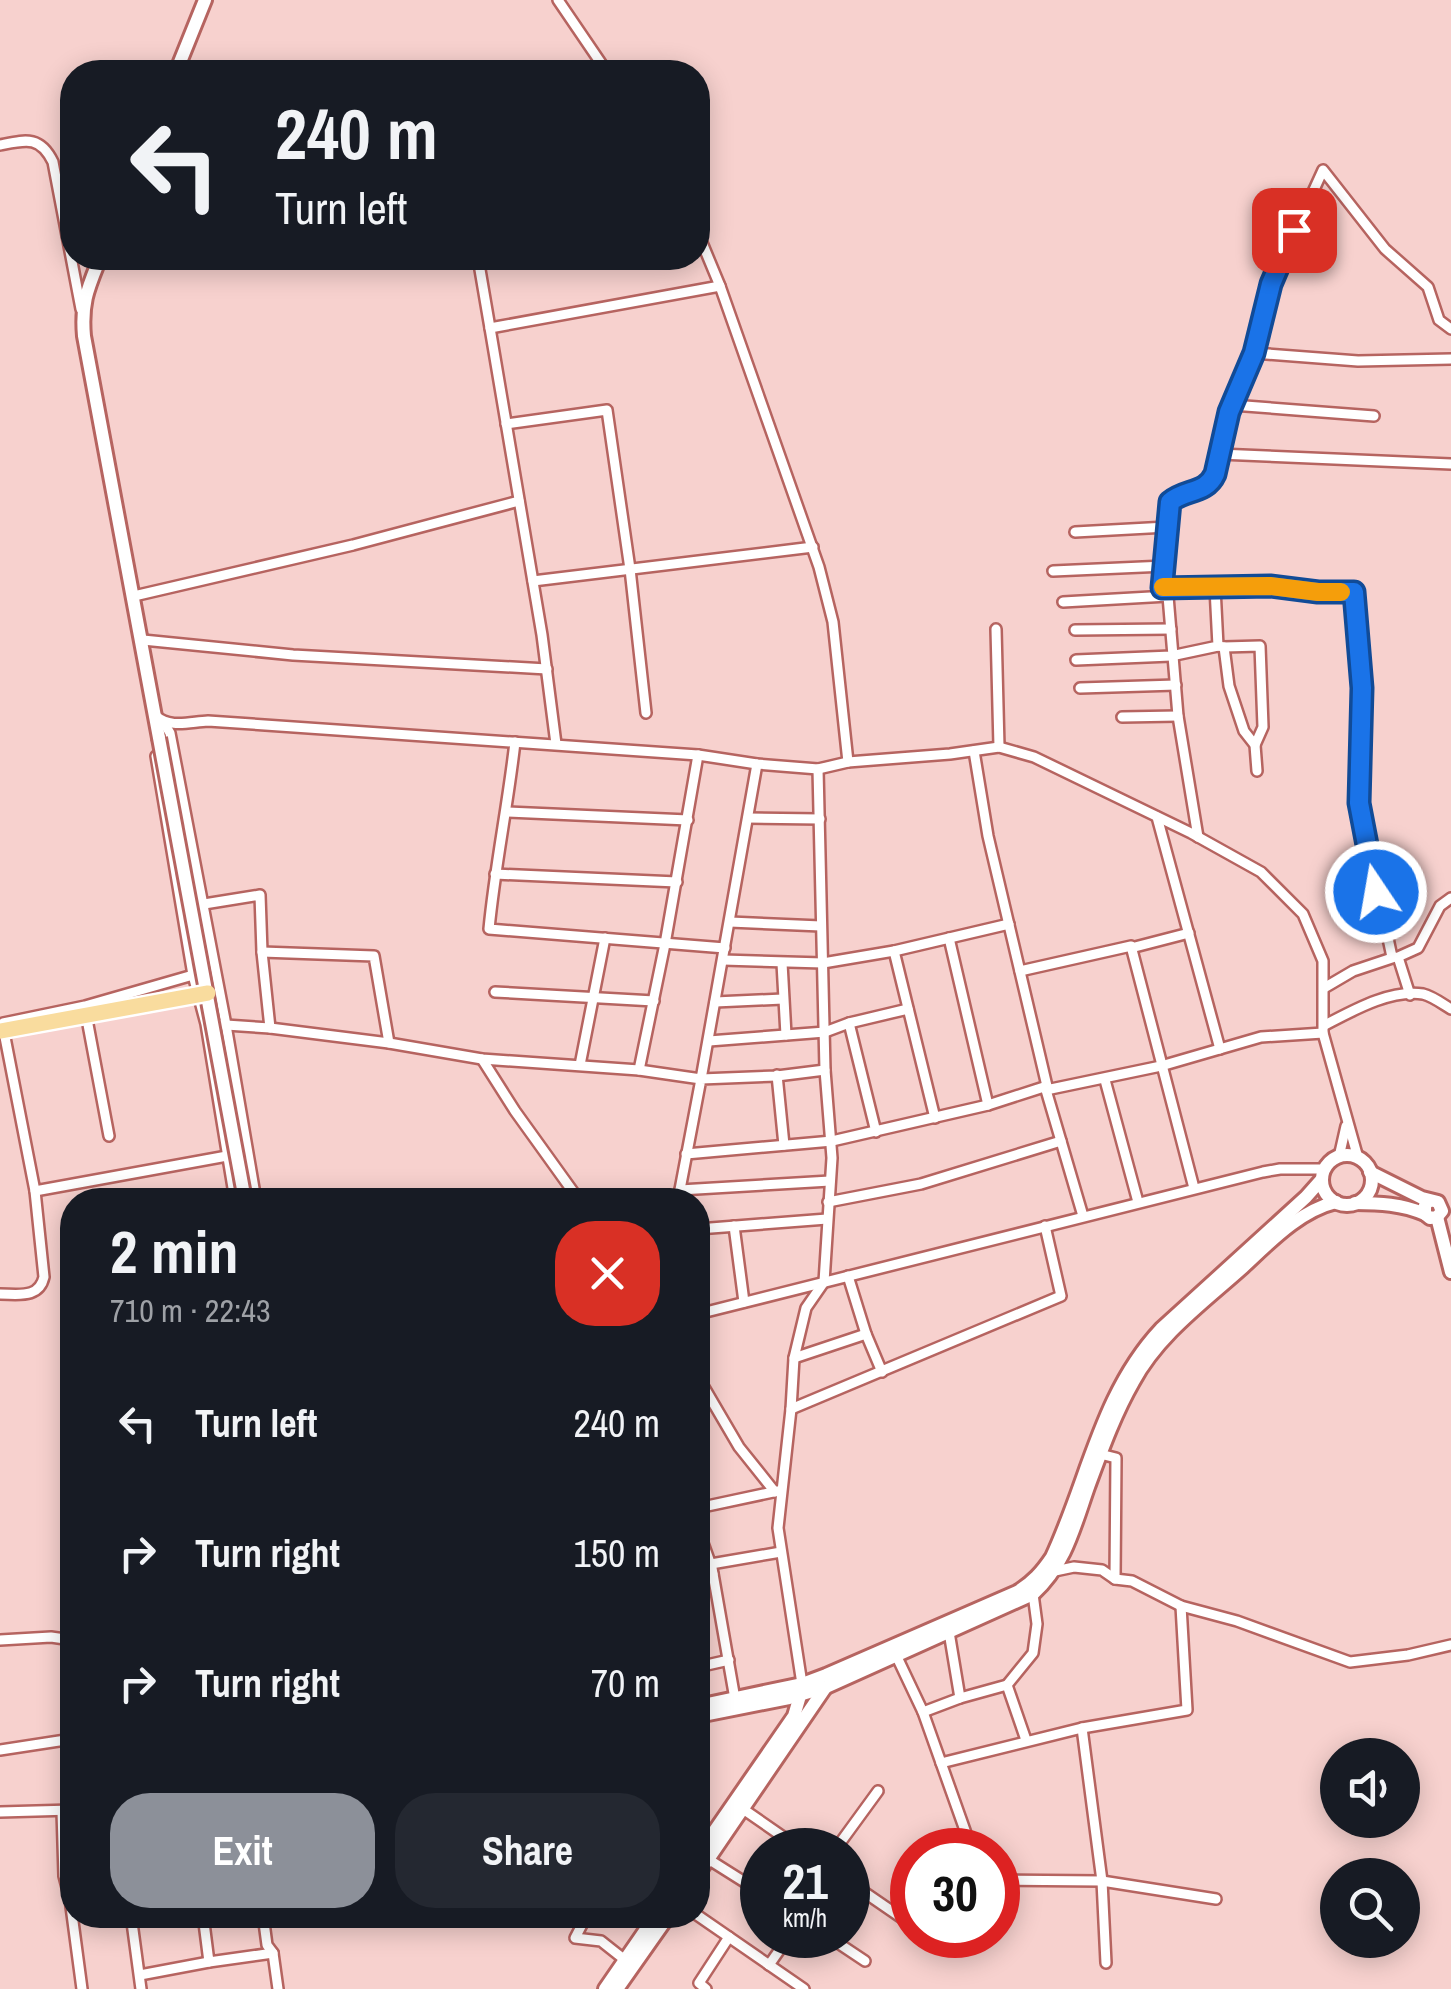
<!DOCTYPE html>
<html lang="en">
<head>
<meta charset="utf-8">
<style>
	:root { --surface:#171b24; --page:#242831; --text:#f1f3f6; --muted:#9ea1a6; --accent:#8c9099 }
	body { margin:0; font-family:"Archivo Narrow",sans-serif; background:var(--page); color:var(--text); height:100vh; display:flex; flex-direction:column; font-size:38px; white-space:nowrap }
	* { box-sizing:border-box; margin:0 }
	p { font-size:32px; color:var(--muted) }
	.icon { flex:none; width:55px; height:55px; fill:none; stroke:currentColor; stroke-width:2; stroke-linecap:round; stroke-linejoin:round }
	.map { position:relative; flex:1; overflow:hidden }
	.sheet { position:absolute; left:60px; top:1188px; width:650px; height:740px; display:flex; flex-direction:column; background:var(--surface); border-radius:40px; box-shadow:0 5px 25px #0003 }
	.sheet>* { flex:none }
	.top-card { position:absolute; left:60px; top:60px; width:650px; height:210px; border-radius:40px; box-shadow:0 5px 25px #0003; background:#171b24; color:var(--text); overflow:hidden }
	.tools { position:absolute; left:1320px; top:1738px; display:grid; gap:20px }
	.tools a { display:grid; place-items:center; width:100px; height:100px; border-radius:50%; background:var(--surface); box-shadow:0 5px 25px #0003; font-size:50px }
	.speed { position:absolute; left:740px; top:1828px; display:flex; gap:20px; font-size:50px; font-weight:700; text-align:center }
	.speed>* { display:grid; place-content:center; width:130px; height:130px; border-radius:50%; background:var(--surface); box-shadow:0 5px 25px #0003; line-height:1 }
	.speed small { font-size:25px; font-weight:400 }
	.speed .limit { border:15px solid #d22; background:#fff; color:#111 }
	.pin { position:absolute; display:grid; place-items:center; width:85px; height:85px; color:#fff; margin:-42px; border-radius:20px; box-shadow:0 5px 15px #0006 }
	.me { position:absolute; width:110px; margin:-55px; rotate:348deg; stroke-linejoin:round; filter:drop-shadow(0 0 8px #0008) }
	.turn { display:flex; align-items:center; gap:35px; height:210px; padding:0 50px; font-size:45px }
	.turn .icon { width:130px; height:130px; stroke-width:2.5 }
	.turn b { display:block; font-size:70px; line-height:85px }
	.round { display:grid; place-items:center; flex:none; width:105px; height:105px; border-radius:40px; background:var(--page) }
	.summary { display:flex; align-items:center; justify-content:space-between; height:170px; padding:0 50px }
	h1 { font-size:60px; font-weight:700; line-height:75px }
	.button { display:flex; gap:20px; margin-top:auto; padding:20px 50px }
	.button a { flex:1; height:115px; border-radius:40px; background:var(--accent); color:#fff; font-size:40px; font-weight:700; line-height:115px; text-align:center }
	.button a+a { background:var(--page); color:var(--text) }
	ul { padding:0; list-style:none }
	li { display:flex; align-items:center; gap:30px; height:130px; padding:0 50px }
	li div { flex:1 }
	li b { display:block; font-size:38px }
	li em { font-style:normal }
	.map>svg:first-child { display:block }
</style>
</head>
<body>
<div class="map">
<svg width="1451" height="1989" viewBox="0 0 1451 1989">
	<rect width="100%" height="100%" fill="#f7d1ce"/>
	<g fill="none" stroke-linecap="round" stroke-linejoin="round">
		<defs>
			<g id="street">
				<polyline points="558,0 607,72"/>
				<path d="M0 145C25 140 40 135 53 162L81 309"/>
				<polyline points="478,258 490,328"/>
				<polyline points="1451,329 1439,320 1428,287 1385,249 1323,170 1271,284 1254,353 1358,361 1451,359"/>
				<polyline points="1232,405 1374,416"/>
				<polyline points="506,424 607,410 630,569 646,713"/>
				<polyline points="1219,454 1451,464"/>
				<path d="M1167 527C1168 520 1167 506 1171 500 1181 485 1204 498 1215 475L1229 412 1254 353"/>
				<polyline points="1075,532 1167,527 1163,587 1168,596 1178,716 1198,837"/>
				<polyline points="1053,571 1165,566"/>
				<polyline points="533,581 813,547"/>
				<polyline points="1163,587 1270,586 1318,592 1354,592 1362,688 1359,803 1392,957"/>
				<polyline points="134,596 353,545 519,501"/>
				<polyline points="1063,602 1168,596"/>
				<polyline points="996,629 999,747"/>
				<polyline points="1075,630 1171,629"/>
				<polyline points="143,640 293,655 547,669"/>
				<polyline points="1218,646 1224,647 1229,686 1244,731 1255,745 1257,771"/>
				<polyline points="1224,647 1260,646 1263,727 1255,745"/>
				<polyline points="1076,660 1171,656 1218,646 1215,588"/>
				<polyline points="1080,688 1176,685"/>
				<path d="M155 715C170 729 189 722 208 721L698 755 757 764 818 769 848 762 833 622 819 567 720 286 698 233"/>
				<polyline points="1122,717 1178,716"/>
				<polyline points="164,723 170,733 226,1025 256,1200"/>
				<path d="M515 742C508 805 495 866 489 929L725 948"/>
				<polyline points="556,744 542,635 490,328 720,286"/>
				<polyline points="974,751 988,836 1047,1086 1046,1090 1083,1216"/>
				<polyline points="156,756 193,975 206,1024 235,1200"/>
				<polyline points="848,762 950,754 999,747 1034,757 1191,833 1261,872 1303,914 1323,961 1323,1033 1358,1158"/>
				<polyline points="507,812 688,820"/>
				<polyline points="1157,817 1220,1049"/>
				<polyline points="748,818 820,819"/>
				<polyline points="495,874 677,882"/>
				<polyline points="198,905 260,895 262,952 270,1028"/>
				<polyline points="730,922 821,926"/>
				<polyline points="949,938 988,1105"/>
				<polyline points="1131,948 1189,933"/>
				<polyline points="262,952 374,956 389,1043"/>
				<polyline points="723,960 823,963 894,951"/>
				<polyline points="782,963 786,1035"/>
				<polyline points="1020,971 1131,946 1194,1188"/>
				<polyline points="1324,988 1353,971 1395,957"/>
				<polyline points="495,992 654,1001"/>
				<polyline points="1410,995 1398,957 1418,948 1440,906 1451,898"/>
				<polyline points="715,1002 783,999"/>
				<polyline points="86,1014 109,1136"/>
				<polyline points="3,1023 85,1006 193,975"/>
				<polyline points="849,1023 876,1132"/>
				<polyline points="211,1024 270,1028 389,1043 482,1059 639,1070 701,1079 757,764"/>
				<path d="M1325 1025C1352 1011 1390 989 1423 994 1432 996 1443 1004 1451 1009"/>
				<polyline points="3,1027 35,1191 227,1156"/>
				<polyline points="709,1041 825,1032 849,1023 908,1009"/>
				<polyline points="482,1059 515,1111 579,1200"/>
				<polyline points="580,1065 605,938"/>
				<polyline points="639,1070 665,944 698,755"/>
				<polyline points="777,1075 784,1145"/>
				<polyline points="1105,1080 1138,1202"/>
				<polyline points="1046,1090 1161,1066 1261,1037 1323,1033"/>
				<polyline points="935,1118 894,951 1009,924"/>
				<polyline points="686,1154 832,1141 988,1105 1047,1086"/>
				<polyline points="1339,1157 1346,1126"/>
				<polyline points="680,1190 830,1181"/>
				<polyline points="678,1200 701,1079 777,1076 825,1070"/>
				<polyline points="828,1202 921,1184 1061,1141"/>
				<polyline points="734,1226 744,1302"/>
				<polyline points="698,1229 827,1219"/>
				<polyline points="848,1276 866,1334 882,1372"/>
				<path d="M0 1294C18 1294 39 1299 44 1277L35 1191"/>
				<polyline points="698,1314 1263,1172 1280,1169 1324,1169"/>
				<polyline points="794,1358 866,1334"/>
				<polyline points="698,1377 739,1447 775,1492"/>
				<polyline points="791,1409 1061,1296 1045,1226"/>
				<polyline points="1100,1454 1116,1458 1115,1579"/>
				<polyline points="698,1508 778,1491"/>
				<polyline points="698,1529 712,1568 735,1699"/>
				<polyline points="711,1564 781,1552"/>
				<polyline points="1055,1571 1074,1567 1102,1570 1115,1579 1132,1581 1181,1606 1237,1621 1350,1662 1408,1655 1451,1645"/>
				<polyline points="698,1577 713,1574"/>
				<polyline points="949,1632 960,1698"/>
				<polyline points="0,1640 51,1637 72,1640"/>
				<polyline points="896,1655 923,1712 972,1850"/>
				<polyline points="698,1667 729,1660"/>
				<polyline points="802,1684 778,1528 791,1409 794,1358 806,1308 824,1282 832,1158 825,1070 818,769"/>
				<polyline points="1007,1685 1033,1653 1037,1624 1033,1594"/>
				<polyline points="923,1712 960,1698 1007,1685 1026,1740"/>
				<polyline points="1082,1728 1187,1710 1181,1606"/>
				<polyline points="0,1750 72,1739"/>
				<polyline points="941,1763 1082,1728 1102,1881 998,1880"/>
				<polyline points="743,1809 802,1850"/>
				<polyline points="62,1811 64,1876 70,1899 82,1989"/>
				<polyline points="0,1812 72,1810"/>
				<polyline points="835,1850 878,1791"/>
				<polyline points="708,1859 762,1893"/>
				<polyline points="848,1881 912,1925"/>
				<polyline points="131,1915 141,1989"/>
				<polyline points="203,1915 209,1962 273,1953"/>
				<polyline points="263,1915 267,1945 273,1953 278,1989"/>
				<polyline points="587,1915 575,1938 601,1941 625,1960"/>
				<polyline points="697,1915 804,1989"/>
				<polyline points="826,1935 865,1961"/>
				<polyline points="1106,1963 1102,1881 1216,1899"/>
				<polyline points="769,1965 790,1935"/>
				<polyline points="140,1975 209,1962"/>
				<polyline points="706,1989 699,1983 729,1937"/>
			</g>
			<g id="secondary">
				<polyline points="176,72 205,0"/>
				<path d="M100 258C88 288 81 302 84 336L159 738"/>
				<circle cx="1347" cy="1180" r="25"/>
				<polyline points="1370,1172 1422,1198 1438,1202 1442,1211 1437,1217 1430,1218 1425,1214 1425,1205 1429,1201"/>
				<path d="M1355 1203C1379 1203 1402 1204 1425 1214"/>
				<polyline points="1437,1217 1451,1272"/>
				<path d="M698 1706 802 1684 826 1675 1017 1592C1033 1582 1042 1572 1052 1557 1088 1480 1101 1393 1161 1329L1306 1197 1322 1179"/>
				<path d="M698 1716 789 1698 826 1687 1033 1594C1065 1565 1074 1527 1088 1487 1101 1452 1114 1415 1133 1382 1158 1335 1204 1302 1243 1267 1270 1242 1299 1211 1336 1202"/>
				<polyline points="698,1855 794,1716 802,1689"/>
				<polyline points="698,1874 825,1688"/>
				<polyline points="605,1989 656,1915"/>
				<polyline points="617,1989 669,1915"/>
			</g>
		</defs>
		<use href="#street" stroke="#b66460" stroke-width="14"/>
		<use href="#secondary" stroke="#b66460" stroke-width="18"/>
		<use href="#street" stroke="#fff" stroke-width="9"/>
		<use href="#secondary" stroke="#fff" stroke-width="12"/>
		<defs>
			<polyline id="secondary-bridge" points="159,738 245,1200"/>
			<polyline id="primary-bridge" points="0,1031 208,993"/>
		</defs>
		<use href="#secondary-bridge" stroke="#b66460" stroke-width="18" stroke-linecap="butt"/>
		<use href="#primary-bridge" stroke="#fff" stroke-width="20" stroke-linecap="butt"/>
		<use href="#secondary-bridge" stroke="#fff" stroke-width="12"/>
		<use href="#primary-bridge" stroke="#f9dc9e" stroke-width="15"/>
	</g>
	<g fill="none" stroke-linecap="round" stroke-linejoin="round">
		<defs>
			<path id="route" d="M1294 230 1271 284 1254 353 1229 412 1215 474C1206 494 1185 489 1170 502L1162 588 1270 586 1318 592H1354L1362 688 1359 803 1376 892"/>
		</defs>
		<use href="#route" stroke="#114b97" stroke-width="25"/>
		<use href="#route" stroke="#1a73e8" stroke-width="18"/>
		<polyline stroke="#f59e0b" stroke-width="18" points="1163,587 1270,586 1318,592 1341,592"/>
	</g>
</svg>
<div class="tools">
<a><svg class="icon" aria-label="sound" viewBox="0 0 24 24"><path d="M4 9h4l5-4v14l-5-4H4zM17 9q2 3 0 6"/></svg></a>
<a><svg class="icon" aria-label="search" viewBox="0 0 24 24"><circle cx="10" cy="10" r="6"/><path d="M15 15l6 6"/></svg></a>
</div>
<div class="speed"><div>21<small>km/h</small></div><div class="limit">30</div></div>
<div class="pin" style="left:1294px;top:230px;background:#d93025"><svg class="icon" aria-label="arrive" viewBox="0 0 24 24"><path d="M6 21V4h12l-3 4 3 4H6"/></svg></div>
<svg class="me" style="left:1376px;top:892px" viewBox="-20 -20 40 40"><circle r="17" fill="#1a73e8" stroke="#fff" stroke-width="3"/><path d="M0-11L8 9 0 5-8 9z" fill="#fff"/></svg>
<div class="top-card">
<div class="turn"><svg class="icon" aria-label="left" viewBox="0 0 24 24"><path d="M17 20v-9H6M10 6l-5 5 5 5"/></svg><div><b>240 m</b>Turn left</div></div>
</div>
<section class="sheet">
<div class="summary"><div><h1>2 min</h1><p>710 m · 22:43</p></div><a class="round" style="background:#d93025;color:#fff"><svg class="icon" aria-label="close" viewBox="0 0 24 24"><path d="M6 6l12 12M18 6L6 18"/></svg></a></div>
<ul>
<li><svg class="icon" aria-label="left" viewBox="0 0 24 24"><path d="M17 20v-9H6M10 6l-5 5 5 5"/></svg><div><b>Turn left</b></div><em>240 m</em></li>
<li><svg class="icon" aria-label="right" viewBox="0 0 24 24"><path d="M7 20v-9h11M14 6l5 5-5 5"/></svg><div><b>Turn right</b></div><em>150 m</em></li>
<li><svg class="icon" aria-label="right" viewBox="0 0 24 24"><path d="M7 20v-9h11M14 6l5 5-5 5"/></svg><div><b>Turn right</b></div><em>70 m</em></li>
</ul>
<div class="button"><a>Exit</a><a>Share</a></div>
</section>
</div>
</body>
</html>
